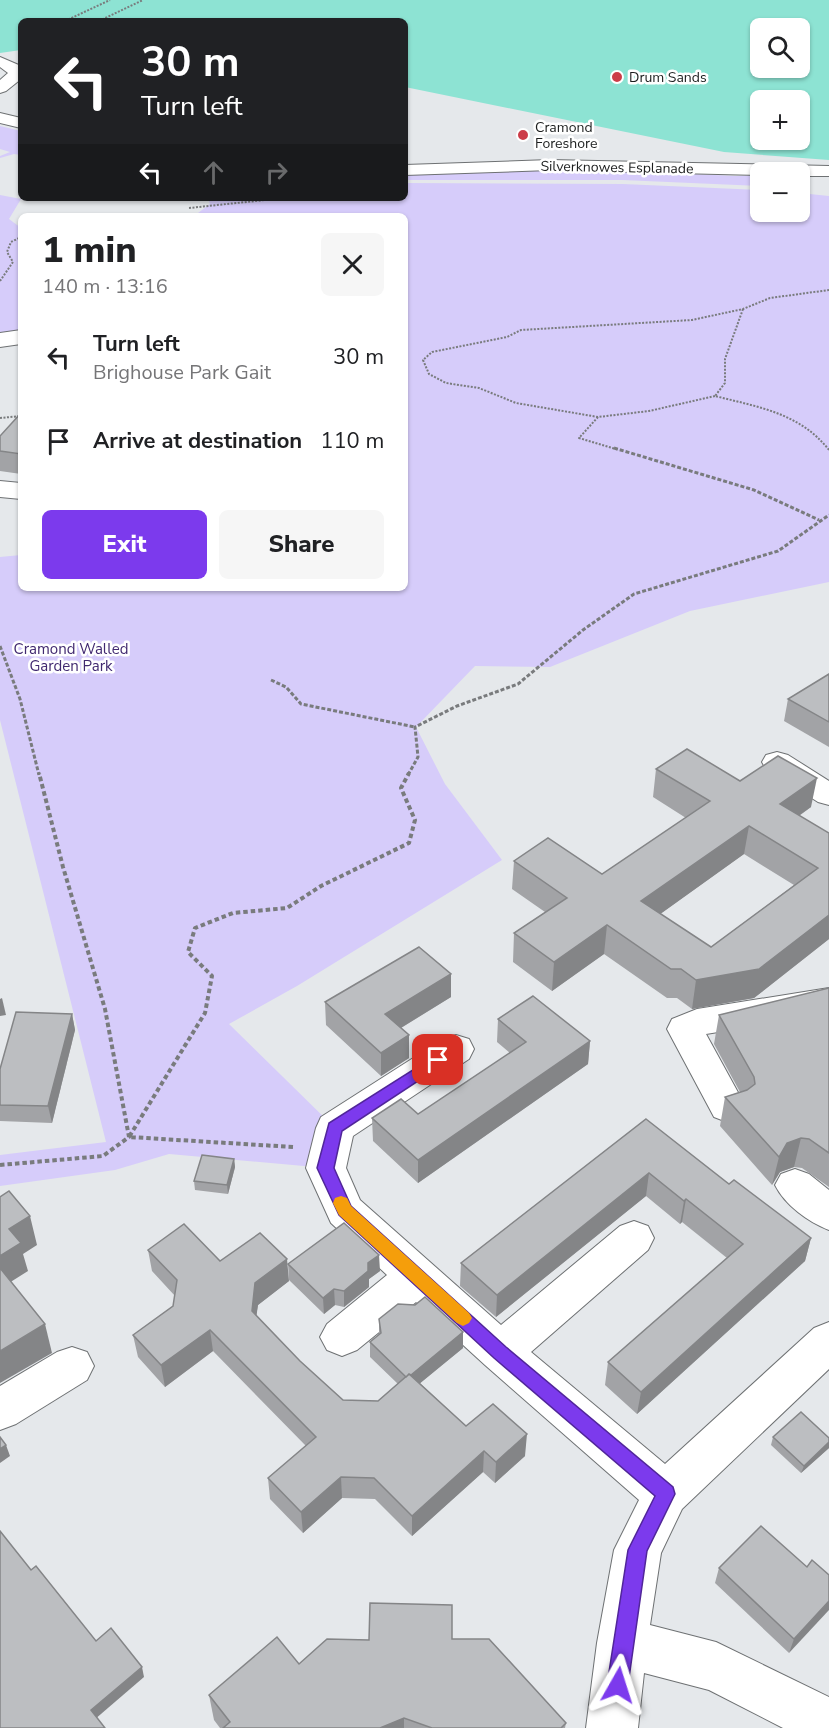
<!DOCTYPE html>
<html lang="en">
<head>
<meta charset="utf-8">
<style>
	:root { --surface:#fff; --page:#f6f6f6; --text:#202124; --muted:#757577; --accent:#7c3aed }
	body { margin:0; font-family:"Nunito Sans",sans-serif; background:var(--page); color:var(--text); height:100vh; display:flex; flex-direction:column; font-size:22px; white-space:nowrap }
	* { box-sizing:border-box; margin:0 }
	p { font-size:20px; color:var(--muted) }
	.icon { flex:none; width:33px; height:33px; fill:none; stroke:currentColor; stroke-width:2; stroke-linecap:round; stroke-linejoin:round }
	.map { position:relative; flex:1; overflow:hidden }
	.drawer { position:absolute; left:18px; top:213px; width:390px; height:378px; display:flex; flex-direction:column; background:var(--surface); border-radius:9px; box-shadow:0 2px 4px #0004 }
	.drawer>* { flex:none }
	.hud { position:absolute; left:18px; top:18px; width:390px; height:183px; border-radius:9px; box-shadow:0 2px 4px #0004; background:#202124; color:#fff; overflow:hidden }
	.tools { position:absolute; left:750px; top:18px; display:grid; gap:12px }
	.tools a { display:grid; place-items:center; width:60px; height:60px; border-radius:9px; background:var(--surface); box-shadow:0 2px 4px #0004; font-size:30px }
	.pin { position:absolute; display:grid; place-items:center; width:51px; height:51px; color:#fff; margin:-26px; border-radius:12px; box-shadow:0 3px 9px #0006 }
	.me { position:absolute; width:66px; margin:-33px; rotate:6deg; stroke-linejoin:round; filter:drop-shadow(0 0 4px #0008) }
	.turn { display:flex; align-items:center; gap:21px; height:126px; padding:0 24px; font-size:27px }
	.turn .icon { width:78px; height:78px; stroke-width:2.5 }
	.turn b { display:block; font-size:42px; line-height:51px }
	.lanes { display:flex; align-items:center; height:57px; padding:0 24px; background:#0003; justify-content:center; gap:30px; direction:ltr }
	.lanes .off { opacity:.35 }
	.round { display:grid; place-items:center; flex:none; width:63px; height:63px; border-radius:9px; background:var(--page) }
	.head { display:flex; align-items:center; justify-content:space-between; height:102px; padding:0 24px }
	h1 { font-size:36px; font-weight:800; line-height:45px }
	.primary-button { display:flex; gap:12px; margin-top:auto; padding:12px 24px }
	.primary-button a { flex:1; height:69px; border-radius:9px; background:var(--accent); color:#fff; font-size:24px; font-weight:800; line-height:69px; text-align:center }
	.primary-button a+a { background:var(--page); color:var(--text) }
	ul { padding:0; list-style:none }
	li { display:flex; align-items:center; gap:18px; height:84px; padding:0 24px }
	li div { flex:1 }
	li b { display:block; font-size:22px }
	li em { font-style:normal }
	.map>svg:first-child { display:block }
</style>
</head>
<body>
<div class="map">
<svg width="829" height="1728" viewBox="0 0 829 1728">
	<rect width="100%" height="100%" fill="#e5e8eb"/>
	<g fill="#d6ccfa">
		<polygon points="0,126 21,131 21,155 14,154 0,158 0,156 10,152 0,149"/>
		<polygon points="588,169 736,176 760,175 760,186 622,180 405,180 405,175 501,170"/>
		<polygon points="405,183 623,184 760,190 760,212 800,212 800,193 829,196 829,582 690,611 550,667 475,666 416,727 445,784 502,860 297,986 229,1024 335,1128 326,1168 169,1154 115,1170 0,1186 0,1155 106,1142 0,720 0,557 21,555 21,588 405,588 405,216 194,216 210,204 209,201 197,198 405,198"/>
		<polygon points="0,195 21,199 9,219 21,228 21,334 0,336"/>
	</g>
	<path fill="#8de3d3" fill-rule="evenodd" d="M0 0H829V160L724 152 405 87V21H21V50L0 53ZM760 28H800V68H760ZM760 100H800V140H760Z"/>
	<g fill="none" stroke-linecap="round" stroke-linejoin="round">
		<defs>
			<g id="minor">
				<polygon points="0,57 21,66 21,79 6,91 0,93 0,80 8,73 0,67"/>
				<polygon points="0,113 21,118 21,128 0,123"/>
				<polygon points="550,160 829,166 829,176 800,176 800,172 760,172 760,175 550,170 405,175 405,165"/>
				<polygon points="21,330 21,344 0,347 0,333"/>
				<polygon points="0,481 21,483 21,499 0,497"/>
				<polygon points="777,752 788,755 829,781 829,805 818,802 766,769 762,762 766,755"/>
				<polygon points="829,988 829,1014 706,1034 746,1107 740,1117 727,1122 714,1117 667,1029 672,1019 697,1009"/>
				<polygon points="456,1035 469,1039 474,1049 469,1059 353,1136 346,1168 360,1200 501,1325 620,1226 634,1221 648,1226 654,1238 648,1250 531,1352 665,1464 814,1328 829,1322 829,1369 682,1509 661,1553 650,1625 716,1642 829,1697 829,1728 783,1728 709,1690 644,1673 638,1728 586,1728 597,1643 614,1550 639,1500 485,1365 416,1302 357,1350 342,1356 327,1350 320,1337 327,1324 387,1275 331,1223 306,1168 316,1128 321,1117 443,1039"/>
				<path d="M795 1169 809 1174 829 1190V1230C808 1222 785 1205 775 1185L781 1174Z"/>
				<polygon points="72,1347 87,1352 94,1366 87,1380 16,1424 0,1430 0,1386 57,1352"/>
			</g>
		</defs>
		<use href="#minor" stroke="#6e7173" stroke-width="2"/>
		<g stroke="#797b7d" stroke-width="2" stroke-dasharray="2 1.5" stroke-linecap="butt">
			<polyline points="65,21 110,0"/>
			<polyline points="99,21 143,0"/>
			<polyline points="189,208 284,198"/>
			<polyline points="0,281 13,262 7,252 11,242 21,237"/>
			<path d="M743 309 725 359V383L715 396C758 407 800 413 829 450"/>
			<polyline points="715,396 649,411 598,417 516,403 479,388 446,383 429,374 423,360 432,352 507,337 521,330 692,320 743,309 770,298 829,290"/>
			<polyline points="598,417 579,438 619,450"/>
			<polyline points="0,418 21,416"/>
		</g>
		<g stroke="#797b7d" stroke-width="3" stroke-dasharray="4 2" stroke-linecap="butt">
			<polyline points="614,448 754,490 819,520"/>
			<polyline points="0,646 20,699 39,775"/>
			<polyline points="271,680 286,687 301,704 415,727"/>
			<polyline points="408,775 418,757 415,727 457,706 518,684 583,630 634,594 778,551 829,515"/>
		</g>
		<g stroke="#797b7d" stroke-width="4" stroke-dasharray="4.5 3" stroke-linecap="butt">
			<polyline points="293,1147 129,1137 205,1013 212,976 188,952 195,928 233,913 287,908 321,886 409,843 415,820 401,788 409,773"/>
			<polyline points="0,1165 103,1156 129,1137 105,1009 63,867 39,773"/>
		</g>
		<use href="#minor" fill="#fff" fill-rule="evenodd"/>
	</g>
	<g fill="#a2a3a6" fill-rule="evenodd">
		<polygon points="21,413 21,474 0,471 0,436"/>
		<polygon points="829,674 829,747 784,721 788,699"/>
		<path d="M656 769 740 781 811 807 799 816 829 833V939L754 998 692 1009 677 998H667L604 954 552 991 513 962 514 933 545 912 512 889 514 861 602 874 686 818 653 797ZM744 854 794 885 711 947 660 914Z"/>
		<polygon points="451,974 451,997 401,1028 409,1058 381,1076 326,1025 325,1002"/>
		<polygon points="829,988 829,1187 802,1168 794,1167 780,1172 772,1185 720,1126 725,1097 740,1092 714,1044 719,1015"/>
		<polygon points="72,1014 75,1030 52,1123 0,1121 0,1069"/>
		<polygon points="498,1019 590,1041 588,1064 418,1183 373,1141 372,1118 418,1114 510,1053 497,1042"/>
		<polygon points="646,1119 729,1184 811,1238 805,1261 637,1414 605,1385 608,1362 727,1258 682,1222 680,1224 646,1196 496,1317 460,1286 461,1263"/>
		<polygon points="234,1159 235,1167 228,1194 195,1190 194,1181"/>
		<polygon points="148,1250 220,1261 289,1281 258,1305 256,1316 300,1361 343,1400 378,1401 398,1384 370,1357 370,1342 379,1334 379,1319 463,1332 463,1348 420,1383 466,1426 525,1456 495,1483 483,1472 412,1536 375,1499 342,1498 303,1533 270,1499 268,1478 306,1446 213,1351 165,1387 138,1357 133,1335 173,1306 175,1296 152,1271"/>
		<polygon points="288,1264 380,1271 369,1279 369,1287 344,1307 335,1305 324,1314 289,1280"/>
		<polygon points="773,1437 829,1438 829,1448 801,1473 771,1445"/>
		<polygon points="807,1567 829,1575 789,1653 715,1583 719,1568"/>
		<polygon points="452,1639 566,1723 565,1728 220,1728 214,1720 209,1695 299,1664 369,1640"/>
	</g>
	<g fill="#848587">
		<polygon points="817,778 811,807 774,833 780,804"/>
		<polygon points="749,826 744,854 638,930 641,901"/>
		<polygon points="829,915 829,939 754,998 692,1009 696,980"/>
		<polygon points="607,925 604,954 552,991 554,962"/>
		<polygon points="451,974 451,997 386,1037 385,1014"/>
		<polygon points="2,998 6,1015 0,1016 0,999"/>
		<polygon points="72,1014 75,1030 52,1123 48,1106"/>
		<polygon points="409,1035 409,1058 381,1076 381,1053"/>
		<polygon points="590,1041 588,1064 418,1183 418,1160"/>
		<polygon points="801,1138 794,1167 780,1172 772,1185 779,1157 787,1143"/>
		<polygon points="234,1159 235,1167 228,1194 227,1185"/>
		<polygon points="649,1173 646,1196 496,1317 497,1295"/>
		<polygon points="686,1199 682,1222 680,1224 684,1201"/>
		<polygon points="30,1216 37,1245 23,1254 28,1271 1,1288 0,1283 0,1256 9,1229"/>
		<polygon points="811,1238 805,1261 637,1414 641,1392"/>
		<polygon points="379,1255 380,1271 369,1279 369,1287 344,1307 344,1291 368,1263"/>
		<polygon points="287,1259 289,1281 258,1305 254,1333 252,1311 255,1283"/>
		<polygon points="334,1289 335,1305 324,1314 323,1298"/>
		<polygon points="45,1324 52,1353 0,1383 0,1351"/>
		<polygon points="210,1330 213,1351 165,1387 161,1365"/>
		<polygon points="463,1332 463,1348 407,1394 407,1378"/>
		<polygon points="527,1434 525,1456 495,1483 496,1462"/>
		<polygon points="829,1442 829,1448 801,1473 804,1466"/>
		<polygon points="6,1445 10,1456 0,1463 0,1449"/>
		<polygon points="484,1451 483,1472 412,1536 412,1516"/>
		<polygon points="341,1477 342,1498 303,1533 301,1512"/>
		<polygon points="829,1601 829,1610 789,1653 794,1639"/>
		<polygon points="142,1667 144,1677 94,1720 91,1710"/>
		<polygon points="404,1718 404,1728 380,1728"/>
	</g>
	<g fill="#bcbec1" stroke="#848587" stroke-width="1.5" fill-rule="evenodd">
		<polygon points="21,413 21,454 0,451 0,436"/>
		<polygon points="829,674 829,722 788,699"/>
		<path d="M687 749 740 781 778 756 817 778 780 804 829 833V915L759 969 696 980 681 969H671L607 925 554 962 514 933 567 898 514 861 548 838 602 874 710 801 656 769ZM749 826 818 868 711 947 641 901Z"/>
		<polygon points="419,947 451,974 385,1014 409,1035 381,1053 325,1002"/>
		<polygon points="829,988 829,1153 809,1139 801,1138 787,1143 779,1157 725,1097 747,1090 755,1084 754,1077 719,1015"/>
		<polygon points="533,996 590,1041 418,1160 372,1118 401,1099 418,1114 526,1042 498,1019"/>
		<polygon points="16,1012 72,1014 48,1106 0,1105 0,1069"/>
		<polygon points="646,1119 729,1184 734,1180 811,1238 641,1392 608,1362 743,1244 686,1199 684,1201 649,1173 497,1295 461,1263"/>
		<polygon points="202,1155 234,1159 227,1185 194,1181"/>
		<polygon points="9,1191 30,1216 9,1229 21,1243 0,1256 0,1197"/>
		<polygon points="344,1223 379,1255 368,1263 368,1271 344,1291 334,1289 323,1298 288,1264"/>
		<polygon points="184,1224 220,1261 260,1233 287,1259 255,1283 252,1311 300,1361 343,1400 378,1401 409,1374 466,1426 493,1404 527,1434 496,1462 484,1451 412,1516 374,1478 341,1477 301,1512 268,1478 316,1437 210,1330 161,1365 133,1335 173,1306 177,1280 148,1250"/>
		<polygon points="0,1268 45,1324 0,1351"/>
		<polygon points="425,1297 463,1332 411,1375 409,1374 406,1377 370,1342 381,1333 379,1319 398,1304 415,1305"/>
		<polygon points="801,1412 829,1438 829,1442 804,1466 773,1437"/>
		<polygon points="0,1437 6,1445 0,1449"/>
		<polygon points="761,1526 807,1567 812,1560 829,1575 829,1601 794,1639 719,1568"/>
		<polygon points="0,1531 31,1570 36,1566 96,1641 111,1628 142,1667 91,1710 105,1728 0,1728"/>
		<polygon points="370,1603 452,1605 452,1639 489,1639 566,1723 561,1728 432,1728 404,1718 380,1728 223,1728 230,1722 209,1695 277,1637 299,1664 327,1639 369,1640"/>
	</g>
	<polygon fill="#7c3aed" stroke="#51269a" stroke-width="1.5" points="438,1054 444,1056 446,1060 444,1064 342,1131 334,1168 351,1206 506,1347 673,1487 675,1494 647,1551 628,1685 625,1692 618,1696 610,1692 607,1685 628,1550 655,1496 494,1358 339,1215 317,1168 329,1123"/>
	<polygon fill="#f59e0b" points="341,1196 347,1198 351,1206 469,1313 472,1318 469,1323 463,1326 457,1323 339,1215 333,1203 335,1198"/>
	<g fill="#cc3c48" stroke="#fff" stroke-width="2">
		<circle cx="617" cy="77" r="6"/>
		<circle cx="523" cy="135" r="6"/>
	</g>
	<g text-anchor="middle" stroke-width="5" stroke-linejoin="round" paint-order="stroke">
		<g font-size="14" fill="#1c1e1e" stroke="#fff" text-anchor="start">
			<text x="629" y="82">Drum Sands</text>
			<text x="535" y="132">Cramond<tspan x="535" dy="16">Foreshore</tspan></text>
		</g>
		<g font-size="14" fill="#1c1e1e" stroke="#fff">
			<text transform="translate(617 167) rotate(1)" y="5">Silverknowes Esplanade</text>
		</g>
		<g font-size="15" fill="#412970" stroke="#fff">
			<text x="71" y="654">Cramond Walled<tspan x="71" dy="17">Garden Park</tspan></text>
		</g>
	</g>
</svg>
<div class="tools">
<a><svg class="icon" aria-label="search" viewBox="0 0 24 24"><circle cx="10" cy="10" r="6"/><path d="M15 15l6 6"/></svg></a>
<a>+</a>
<a>−</a>
</div>
<div class="pin" style="left:438px;top:1060px;background:#d93025"><svg class="icon" aria-label="arrive" viewBox="0 0 24 24"><path d="M6 21V4h12l-3 4 3 4H6"/></svg></div>
<svg class="me" style="left:618px;top:1685px" viewBox="-20 -20 40 40"><path d="M0-17L14 15 0 8-14 15z" fill="#7c3aed" stroke="#fff" stroke-width="4"/></svg>
<div class="hud">
<div class="turn"><svg class="icon" aria-label="left" viewBox="0 0 24 24"><path d="M17 20v-9H6M10 6l-5 5 5 5"/></svg><div><b>30 m</b>Turn left</div></div>
<div class="lanes"><svg class="icon" aria-label="left" viewBox="0 0 24 24"><path d="M17 20v-9H6M10 6l-5 5 5 5"/></svg><svg class="icon off" aria-label="ahead" viewBox="0 0 24 24"><path d="M12 20V5M6 11l6-6 6 6"/></svg><svg class="icon off" aria-label="right" viewBox="0 0 24 24"><path d="M7 20v-9h11M14 6l5 5-5 5"/></svg></div>
</div>
<section class="drawer">
<div class="head"><div><h1>1 min</h1><p>140 m · 13:16</p></div><a class="round"><svg class="icon" aria-label="close" viewBox="0 0 24 24"><path d="M6 6l12 12M18 6L6 18"/></svg></a></div>
<ul>
<li><svg class="icon" aria-label="left" viewBox="0 0 24 24"><path d="M17 20v-9H6M10 6l-5 5 5 5"/></svg><div><b>Turn left</b><p>Brighouse Park Gait</p></div><em>30 m</em></li>
<li><svg class="icon" aria-label="arrive" viewBox="0 0 24 24"><path d="M6 21V4h12l-3 4 3 4H6"/></svg><div><b>Arrive at destination</b></div><em>110 m</em></li>
</ul>
<div class="primary-button"><a>Exit</a><a>Share</a></div>
</section>
</div>
</body>
</html>
